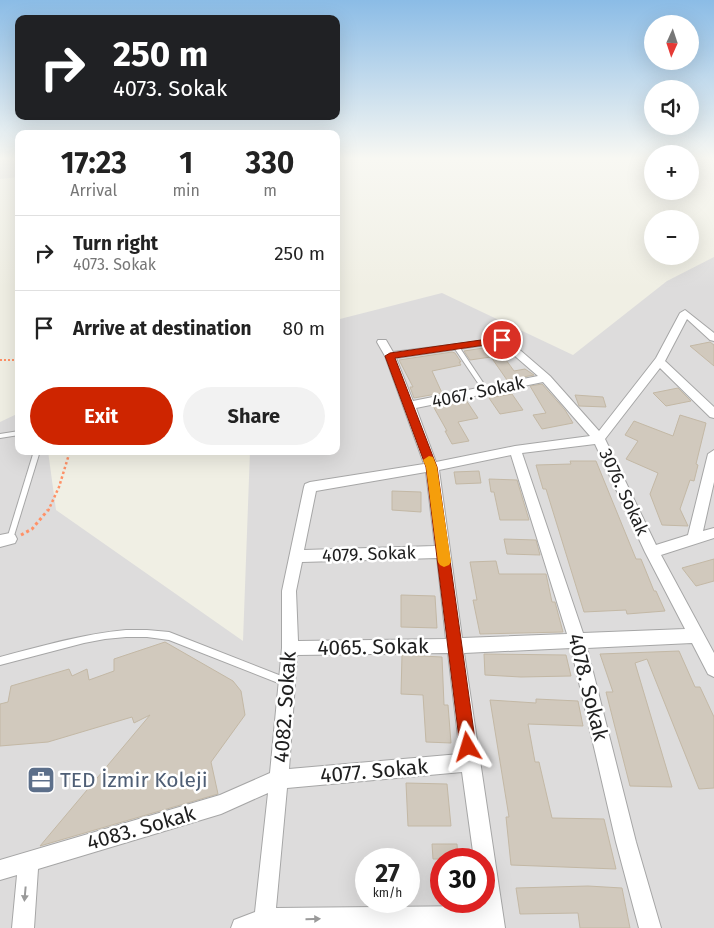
<!DOCTYPE html>
<html lang="en">
<head>
<meta charset="utf-8">
<style>
	:root { --surface:#fff; --page:#f2f2f2; --text:#222; --muted:#767676; --line:#e0e0e0; --accent:#ce2500 }
	body { margin:0; font-family:"Fira Sans",sans-serif; background:var(--page); color:var(--text); height:100vh; display:flex; flex-direction:column; font-size:19px; white-space:nowrap }
	* { box-sizing:border-box; margin:0 }
	p { font-size:16px; color:var(--muted) }
	.icon { flex:none; width:28px; height:28px; fill:none; stroke:currentColor; stroke-width:2; stroke-linecap:round; stroke-linejoin:round }
	.map { position:relative; flex:1; overflow:hidden }
	.side { position:absolute; left:15px; top:130px; width:325px; height:325px; display:flex; flex-direction:column; background:var(--surface); border-radius:10px; box-shadow:0 5px 20px #0002 }
	.side>* { flex:none }
	.banner { position:absolute; left:15px; top:15px; width:325px; height:105px; border-radius:10px; box-shadow:0 5px 20px #0002; background:#202124; color:#fff; overflow:hidden }
	.needle { width:32px; rotate:183deg }
	.fabs { position:absolute; left:644px; top:15px; display:grid; gap:10px }
	.fabs a { display:grid; place-items:center; width:55px; height:55px; border-radius:50%; background:var(--surface); box-shadow:0 5px 20px #0002; font-size:25px }
	.speed { position:absolute; left:355px; top:848px; display:flex; gap:10px; font-size:25px; font-weight:700; text-align:center }
	.speed>* { display:grid; place-content:center; width:65px; height:65px; border-radius:50%; background:var(--surface); box-shadow:0 5px 20px #0002; line-height:1 }
	.speed small { font-size:12px; font-weight:400 }
	.speed .limit { border:8px solid #d22; background:#fff; color:#111 }
	.pin { position:absolute; display:grid; place-items:center; width:42px; height:42px; color:#fff; margin:-21px; border:2px solid #fff; border-radius:50%; box-shadow:0 1px 5px #0007 }
	.me { position:absolute; width:55px; margin:-28px; rotate:353deg; stroke-linejoin:round; filter:drop-shadow(0 0 4px #0008) }
	.turn { display:flex; align-items:center; gap:18px; height:105px; padding:0 15px; font-size:22px }
	.turn .icon { width:65px; height:65px; stroke-width:2.5 }
	.turn b { display:block; font-size:35px; line-height:42px }
	.eta { display:flex; justify-content:space-evenly; align-items:center; height:85px; text-align:center }
	.eta b { font-size:30px; font-weight:700; line-height:35px }
	.primary-button { display:flex; gap:10px; margin-top:auto; padding:10px 15px }
	.primary-button a { flex:1; height:58px; border-radius:30px; background:var(--accent); color:#fff; font-size:20px; font-weight:700; line-height:58px; text-align:center }
	.primary-button a+a { background:var(--page); color:var(--text) }
	ul { padding:0; list-style:none }
	li { display:flex; align-items:center; gap:15px; height:75px; padding:0 15px; border-top:1px solid var(--line) }
	li div { flex:1 }
	li b { display:block; font-size:19px }
	li em { font-style:normal }
	.map>svg:first-child { display:block }
</style>
</head>
<body>
<div class="map">
<svg width="714" height="928" viewBox="0 0 714 928">
	<rect width="100%" height="100%" fill="#f0efe4"/>
	<g fill="#dddcdc" fill-rule="evenodd">
		<polygon points="0,158 19,158 19,177 0,179"/>
		<path d="M714 257V928H0V422L19 413V451H48L56 510 243 641 250 451H336V320L442 293 573 355 667 281ZM366 859H409V901H366ZM441 859H484V901H441Z"/>
	</g>
	<g fill="#d1c9bd" stroke="#c3b8a5">
		<polygon points="710,342 714,345 714,366 690,346"/>
		<polygon points="496,346 514,371 525,369 534,375 507,380 491,357 470,360 464,351"/>
		<polygon points="452,352 455,353 461,362 459,362 461,365 432,371 442,393 414,398 410,387 413,387 399,360"/>
		<polygon points="542,384 565,410 573,423 542,429 533,415 546,413 530,386"/>
		<polygon points="678,388 691,401 666,406 653,393"/>
		<polygon points="512,394 523,410 500,414 489,398"/>
		<polygon points="575,395 603,397 606,407 579,406"/>
		<polygon points="466,400 478,418 458,422 469,441 452,444 445,431 447,431 433,406"/>
		<polygon points="680,415 706,423 696,464 698,465 694,481 690,480 680,509 688,526 662,525 650,494 658,473 626,459 638,441 625,435 634,421 673,436"/>
		<polygon points="570,461 596,461 636,559 641,559 654,591 656,591 665,611 627,614 626,610 584,612 546,489 543,489 536,465 571,464"/>
		<polygon points="479,471 481,483 456,484 454,472"/>
		<polygon points="489,479 517,480 529,520 500,520 494,492 491,492"/>
		<polygon points="392,491 421,492 421,512 392,510"/>
		<polygon points="504,539 536,540 540,555 507,554"/>
		<polygon points="714,559 714,581 696,586 682,568"/>
		<polygon points="496,561 499,574 546,574 552,602 555,602 563,632 480,634 473,600 477,600 470,562"/>
		<polygon points="401,595 435,596 437,628 401,627"/>
		<polygon points="165,642 233,681 241,691 245,715 211,762 218,794 40,846 150,715 134,723 132,717 48,742 0,746 0,704 8,702 11,686 69,669 72,676 87,669 89,680 114,671 114,659"/>
		<polygon points="679,651 695,687 700,687 714,717 714,788 699,789 647,659 635,663 672,787 630,786 606,692 613,692 600,654"/>
		<polygon points="484,654 566,655 571,676 521,677 485,675"/>
		<polygon points="402,655 442,657 444,705 448,705 451,743 426,742 423,695 401,694"/>
		<polygon points="536,699 578,701 583,726 528,724 535,762 539,762 552,818 604,819 616,869 511,865 506,817 509,817 490,700 536,703"/>
		<polygon points="406,783 447,784 451,826 408,826"/>
		<polygon points="432,844 457,844 458,859 433,859"/>
		<polygon points="588,886 622,888 630,928 580,928 578,913 520,914 516,888"/>
	</g>
	<g fill="none" stroke-linecap="round" stroke-linejoin="round">
		<defs>
			<g id="lane">
				<polygon points="456,344 458,345 488,390 489,391 488,392 484,392 453,346"/>
				<polygon points="19,431 19,435 0,438 0,434"/>
				<polygon points="34,451 40,451 13,539 12,541 10,542 8,541 7,539"/>
				<path d="M126 630H147L169 632 289 679 290 682 289 685 286 686 169 640 147 637H126L105 639 84 643 0 665V657C42 646 83 634 126 630Z"/>
			</g>
			<g id="street">
				<path d="M685 310 714 333V341L710 340 687 319 665 361 714 407V418L710 417 660 368 605 439 656 545 688 535 708 454 714 450V482L703 531 714 528V538L661 555 714 653V677L708 674 692 643 587 648 636 842 661 928H639L616 842 571 648 464 653 505 928H231L234 920 255 912 268 793 221 814 38 869 34 928H12L17 875 0 880V860L220 795 270 773 282 648V591L304 487 305 484 310 482 424 464 385 356 377 342 378 340H386L393 352 506 338 550 376 599 431 656 358 680 313ZM500 343 538 376 413 401 396 358ZM543 382 590 436 515 446 436 462 416 408ZM595 444 645 552 685 629 583 633 522 453ZM511 455 567 634 462 638 439 470ZM426 472 435 546 304 550 316 491ZM437 558 446 639 298 641 296 591 302 562ZM448 653 460 754 289 769 297 655ZM462 772 474 859H484V901H480V906L276 908 287 788Z"/>
				<polygon points="10,533 15,535 17,539 15,543 0,547 0,535"/>
			</g>
		</defs>
		<use href="#lane" stroke="#a6a6a6" stroke-width="2"/>
		<use href="#street" stroke="#a6a6a6" stroke-width="2"/>
		<polyline stroke="#ff9167" stroke-width="2" stroke-dasharray="2 2" stroke-linecap="butt" points="0,360 19,360"/>
		<polyline stroke="#ff9167" stroke-width="2.5" stroke-dasharray="2.5 2.5" stroke-linecap="butt" points="48,511 59,487 70,451"/>
		<polyline stroke="#ff9167" stroke-width="3" stroke-dasharray="3 3" stroke-linecap="butt" points="21,535 32,529 48,510"/>
		<use href="#lane" fill="#fff" fill-rule="evenodd"/>
		<use href="#street" fill="#fff" fill-rule="evenodd"/>
	</g>
	<defs><path id="oneway-solid" d="M-6-.8H1V-3.2L6.5 0L1 3.2V.8H-6Z" transform="scale(1.25)"/></defs>
	<g fill="#9a9a9a">
		<use href="#oneway-solid" transform="translate(25 894) rotate(95)"/>
		<use href="#oneway-solid" transform="translate(313 919) rotate(-1)"/>
	</g>
	<linearGradient id="sky" x2="0" y2="1"><stop stop-color="#8bbce6"/><stop offset="0.55" stop-color="#f8f8f3"/><stop offset="1" stop-color="#f8f8f3" stop-opacity="0"/></linearGradient>
	<rect width="714" height="288" fill="url(#sky)"/>
	<polygon fill="#ce2500" stroke="#861800" points="502,337 507,340 506,342 395,358 437,467 476,747 474,753 468,756 462,753 460,747 426,467 385,356 390,353"/>
	<polygon fill="#f59e0b" points="429,456 433,457 437,467 451,562 449,565 444,567 440,565 438,562 426,467 423,460"/>
	<defs>
		<symbol id="office-square" viewBox="-11 -11 22 22"><rect x="-9" y="-9" width="18" height="18" rx="4" fill="#5c6f8a" stroke="#fff"/><path d="M-6-3h4V-5.5h4V-3h4V5H-6ZM-1-4.5V-3h2v-1.5ZM-6 0V1H6V0Z" fill="#fff"/></symbol>
	</defs>
	<g fill-rule="evenodd">
		<use href="#office-square" x="25" y="764" width="32" height="32"/>
	</g>
	<g text-anchor="middle" stroke-width="5" stroke-linejoin="round" paint-order="stroke">
		<g font-size="18" fill="#1f1f1f" stroke="#fff">
			<text transform="translate(478 392) rotate(-12)" y="6">4067. Sokak</text>
			<text transform="translate(624 492) rotate(65)" y="6">3076. Sokak</text>
			<text transform="translate(369 554) rotate(-2)" y="6">4079. Sokak</text>
		</g>
		<g font-size="21" fill="#1f1f1f" stroke="#fff">
			<text transform="translate(373 647) rotate(-1)" y="7">4065. Sokak</text>
			<text transform="translate(588 687) rotate(76)" y="7">4078. Sokak</text>
			<text transform="translate(285 707) rotate(-86)" y="7">4082. Sokak</text>
			<text transform="translate(374 771) rotate(-5)" y="7">4077. Sokak</text>
			<text transform="translate(141 828) rotate(-16)" y="7">4083. Sokak</text>
		</g>
		<g font-size="21" fill="#4e5e75" stroke="#fff" text-anchor="start">
			<text x="60" y="787">TED İzmir Koleji</text>
		</g>
	</g>
</svg>
<div class="fabs">
<a><svg class="needle" viewBox="-14 -14 28 28"><path d="M0-13l5 13h-10z" fill="#e53935"/><path d="M0 13l5-13h-10z" fill="#767676"/></svg></a>
<a><svg class="icon" aria-label="sound" viewBox="0 0 24 24"><path d="M4 9h4l5-4v14l-5-4H4zM17 9q2 3 0 6"/></svg></a>
<a>+</a>
<a>−</a>
</div>
<div class="speed"><div>27<small>km/h</small></div><div class="limit">30</div></div>
<div class="pin" style="left:502px;top:340px;background:#d93025"><svg class="icon" aria-label="arrive" viewBox="0 0 24 24"><path d="M6 21V4h12l-3 4 3 4H6"/></svg></div>
<svg class="me" style="left:468px;top:747px" viewBox="-20 -20 40 40"><path d="M0-17L14 15 0 8-14 15z" fill="#ce2500" stroke="#fff" stroke-width="4"/></svg>
<div class="banner">
<div class="turn"><svg class="icon" aria-label="right" viewBox="0 0 24 24"><path d="M7 20v-9h11M14 6l5 5-5 5"/></svg><div><b>250 m</b>4073. Sokak</div></div>
</div>
<section class="side">
<div class="eta">
<div><b>17:23</b><p>Arrival</p></div>
<div><b>1</b><p>min</p></div>
<div><b>330</b><p>m</p></div>
</div>
<ul>
<li><svg class="icon" aria-label="right" viewBox="0 0 24 24"><path d="M7 20v-9h11M14 6l5 5-5 5"/></svg><div><b>Turn right</b><p>4073. Sokak</p></div><em>250 m</em></li>
<li><svg class="icon" aria-label="arrive" viewBox="0 0 24 24"><path d="M6 21V4h12l-3 4 3 4H6"/></svg><div><b>Arrive at destination</b></div><em>80 m</em></li>
</ul>
<div class="primary-button"><a>Exit</a><a>Share</a></div>
</section>
</div>
</body>
</html>
